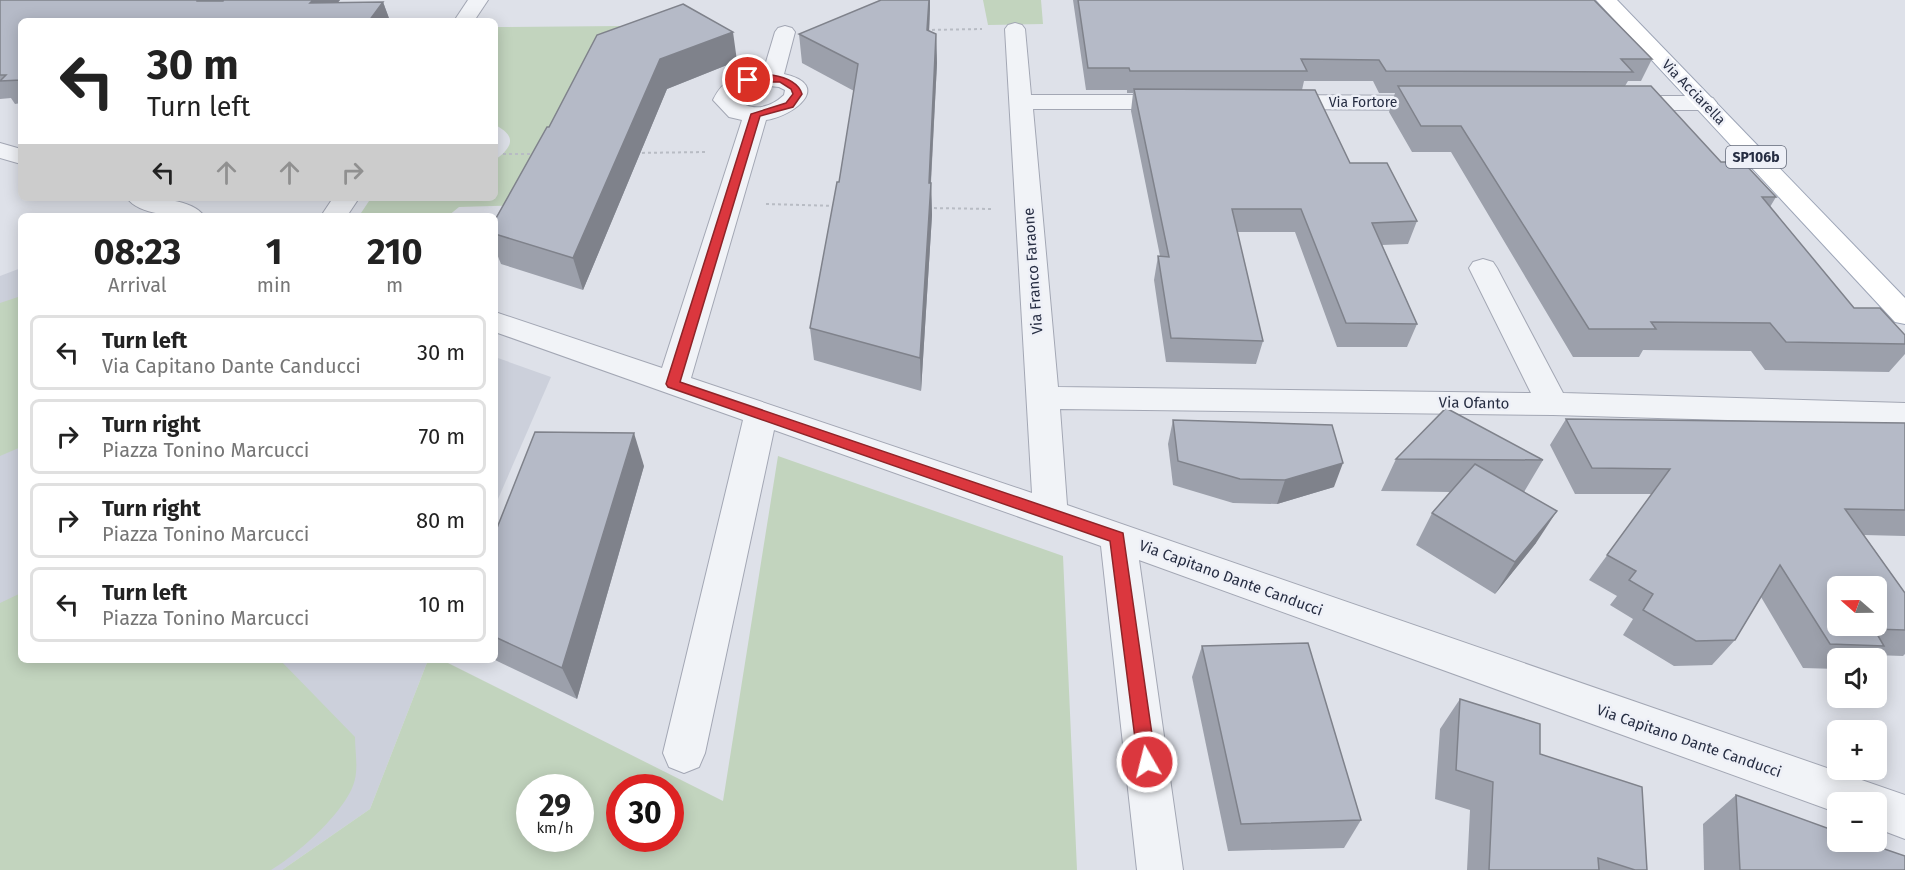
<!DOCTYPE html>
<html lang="en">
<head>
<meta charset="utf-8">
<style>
	:root { --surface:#fff; --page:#f2f2f2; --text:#222; --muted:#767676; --line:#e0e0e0 }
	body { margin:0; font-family:"Fira Sans",sans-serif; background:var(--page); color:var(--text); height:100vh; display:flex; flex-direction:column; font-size:22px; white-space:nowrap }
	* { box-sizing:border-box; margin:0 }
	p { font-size:20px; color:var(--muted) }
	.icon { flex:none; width:33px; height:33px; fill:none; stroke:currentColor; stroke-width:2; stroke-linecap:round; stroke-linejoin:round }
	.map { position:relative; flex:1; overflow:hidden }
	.panel { position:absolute; left:18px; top:213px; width:480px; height:450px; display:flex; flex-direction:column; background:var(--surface); border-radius:9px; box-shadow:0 3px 15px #0003 }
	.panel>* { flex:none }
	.top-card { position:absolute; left:18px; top:18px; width:480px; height:183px; border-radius:9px; box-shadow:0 3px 15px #0003; background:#fff; color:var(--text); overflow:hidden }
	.needle { width:39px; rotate:290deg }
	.controls { position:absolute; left:1827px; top:576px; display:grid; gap:12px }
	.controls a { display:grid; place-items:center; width:60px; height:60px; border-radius:9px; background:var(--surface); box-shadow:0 3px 15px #0003; font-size:30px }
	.speed { position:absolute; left:516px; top:774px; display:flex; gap:12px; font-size:30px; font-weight:700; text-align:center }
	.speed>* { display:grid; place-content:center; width:78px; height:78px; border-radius:50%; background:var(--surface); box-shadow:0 3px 15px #0003; line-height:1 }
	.speed small { font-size:15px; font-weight:400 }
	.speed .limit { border:9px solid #d22; background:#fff; color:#111 }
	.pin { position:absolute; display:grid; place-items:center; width:51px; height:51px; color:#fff; margin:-26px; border:3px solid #fff; border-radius:50%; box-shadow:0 2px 6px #0007 }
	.me { position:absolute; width:66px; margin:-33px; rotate:352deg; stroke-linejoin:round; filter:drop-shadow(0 0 4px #0008) }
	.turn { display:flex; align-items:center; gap:21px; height:126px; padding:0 30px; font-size:27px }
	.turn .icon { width:78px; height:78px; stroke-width:2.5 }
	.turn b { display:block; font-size:42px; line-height:51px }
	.lanes { display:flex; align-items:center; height:57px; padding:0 30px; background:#0003; justify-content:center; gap:30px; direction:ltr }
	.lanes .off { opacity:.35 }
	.eta { display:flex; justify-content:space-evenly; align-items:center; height:102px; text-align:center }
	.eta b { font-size:36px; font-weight:700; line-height:42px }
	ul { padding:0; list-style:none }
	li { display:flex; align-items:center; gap:18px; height:75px; margin:0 12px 9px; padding:0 18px; border:3px solid var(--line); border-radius:9px }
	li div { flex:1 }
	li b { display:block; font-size:22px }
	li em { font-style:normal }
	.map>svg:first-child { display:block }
</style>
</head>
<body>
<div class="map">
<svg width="1905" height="870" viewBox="0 0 1905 870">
	<rect width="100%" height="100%" fill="#dee1e9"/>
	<g fill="#ccd0db">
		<polygon points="21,268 21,660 428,660 370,809 282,870 0,870 0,276"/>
		<polygon points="495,357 551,377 495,506"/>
	</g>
	<g fill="#c2d4be" fill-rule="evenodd">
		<polygon points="983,0 1041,0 1043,24 988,25"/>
		<path d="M621 26 531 205 459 207 448 216H359L371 198H495V160C513 147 517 136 495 125V27Z"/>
		<polygon points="21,296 21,447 0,456 0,303"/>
		<path d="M778 456 1063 556 1077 870H282L370 809 428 660H442L723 801ZM530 788H580V838H530ZM620 788H670V838H620Z"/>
		<path d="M21 593V660H280L355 737C355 750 358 766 355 779 349 809 297 855 271 870H0V603Z"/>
	</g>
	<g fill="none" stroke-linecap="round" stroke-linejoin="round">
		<defs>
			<g id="street">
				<polygon points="468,0 488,0 474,21 454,21"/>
				<path d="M1015 23 1022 25 1025 29 1031 95H1178L1186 97 1190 102 1186 107 1178 109H1033L1058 387 1531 393 1469 268 1473 262 1483 259 1493 262 1497 268 1563 393 1905 403V425L1553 415 1060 409 1067 505 1905 795V839L1876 828V802H1838V813L1139 560 1183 870H1137L1101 546 774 430 705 753 699 767 684 773 669 767 663 753 743 420 495 332V312L662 368 742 120 729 117 713 100C723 79 739 72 763 72L775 32 778 28 785 26 792 28 795 32 784 74C833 85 794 116 766 120L691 378 1032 493 1005 29 1008 25ZM760 85 779 87 785 90 784 95C769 109 751 112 736 99L739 92Z"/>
				<polygon points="1277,95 1436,96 1444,98 1448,103 1444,108 1436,110 1277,109 1269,107 1265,102 1269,97"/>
				<polygon points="1622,96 1705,96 1713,98 1717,103 1713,108 1705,110 1622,110 1614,108 1610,103 1614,98"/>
				<polygon points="0,143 21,149 21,164 0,158"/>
				<path d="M127 198C148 198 191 197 204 216 183 216 140 217 127 198Z"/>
				<polygon points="333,198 359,198 347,216 321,216"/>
			</g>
			<polygon id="primary" points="1596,0 1617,0 1905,298 1905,324 1895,322"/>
		</defs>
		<use href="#street" stroke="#a3a7b4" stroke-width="2"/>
		<use href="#primary" stroke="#9ca4b6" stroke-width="2"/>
		<g stroke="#b8bcc4" stroke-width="2" stroke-dasharray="3 3" stroke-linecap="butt">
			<polyline points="926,30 982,29"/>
			<polyline points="636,153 707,152"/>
			<polyline points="503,154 536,154"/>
			<polyline points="766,204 837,206"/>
			<polyline points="928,208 993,209"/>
		</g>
		<use href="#street" fill="#f1f3f7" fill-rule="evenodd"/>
		<use href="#primary" fill="#fff" fill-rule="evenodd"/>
	</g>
	<g fill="#9ca0ab">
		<polygon points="0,0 340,0 337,3 383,2 390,21 21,21 21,103 15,104 11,98 0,99"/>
		<polygon points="1073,0 1594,0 1652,59 1641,81 1628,81 1625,86 1721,162 1776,197 1770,207 1854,308 1905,335 1905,354 1889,372 1765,370 1751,351 1643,350 1639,357 1573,357 1451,152 1412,152 1389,112 1395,93 1379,93 1373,81 1304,81 1302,90 1350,163 1417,221 1408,244 1382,245 1417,324 1407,347 1337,347 1295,232 1237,232 1263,341 1256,364 1166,362 1154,280 1158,256 1160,256 1131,111 1133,93 1127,93 1127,90 1086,90"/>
		<polygon points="930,7 929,31 936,34 937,63 931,183 932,215 921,391 814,360 810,328 839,182 854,91 802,63 799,34"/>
		<polygon points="737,61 667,89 583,290 501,264 495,249 495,220 549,127"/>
		<polygon points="1566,419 1905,423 1905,536 1864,535 1905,593 1905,654 1903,656 1874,655 1870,658 1838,658 1838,669 1803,668 1761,597 1735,640 1712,665 1674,666 1623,635 1633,619 1610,605 1617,596 1589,580 1652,494 1575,494 1550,445"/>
		<polygon points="1173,420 1334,487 1277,504 1233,503 1173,485 1168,444"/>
		<polygon points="1396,459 1543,460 1524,492 1536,543 1495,594 1416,545 1432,513 1450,492 1381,491"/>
		<polygon points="644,466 577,699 495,660 495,533"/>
		<polygon points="1202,646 1361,820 1344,848 1228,851 1192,677"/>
		<polygon points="1460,699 1540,754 1647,870 1467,870 1470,810 1435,799 1440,729"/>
		<polygon points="1736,795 1905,870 1704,870 1703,824"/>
	</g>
	<g fill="#7f828b">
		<polygon points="197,0 227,0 208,19"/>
		<polygon points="313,0 340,0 323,21 310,3"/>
		<polygon points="929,0 930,0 930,7 928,59 927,30"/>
		<polygon points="383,2 390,21 369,21"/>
		<polygon points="733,32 737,61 667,89 583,290 573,258 660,59"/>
		<polygon points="936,34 937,63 929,215 929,183"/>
		<polygon points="931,183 932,215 921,391 920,358"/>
		<polygon points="634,433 644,466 577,699 562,668"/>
		<polygon points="1343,463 1334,487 1277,504 1285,480"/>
		<polygon points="1557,511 1536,543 1495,594 1515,562"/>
	</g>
	<g fill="#b5bac7" stroke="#7f828b" stroke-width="1.5" fill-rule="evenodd">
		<polygon points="0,0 197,0 197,1 223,1 224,0 313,0 310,3 383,2 369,21 21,21 21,80 0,81 6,75 0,75"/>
		<polygon points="881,0 929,0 927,30 936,34 929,183 931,183 920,358 810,328 837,182 839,182 858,64 799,34"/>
		<polygon points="1078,0 1594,0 1652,59 1621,59 1633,72 1386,71 1379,60 1301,59 1307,71 1130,71 1129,68 1088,68"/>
		<polygon points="683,4 733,32 660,59 573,258 495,234 495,220 547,127 549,127 597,35"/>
		<polygon points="1398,86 1651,86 1721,162 1743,162 1776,197 1762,197 1854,308 1880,308 1905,335 1905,344 1786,342 1770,323 1651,322 1656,329 1589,329 1461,126 1421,126"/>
		<polygon points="1134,89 1315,90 1350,163 1387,163 1417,221 1372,223 1417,324 1346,323 1301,209 1232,209 1263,341 1171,338 1158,256 1169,257"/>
		<polygon points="1446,408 1543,460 1396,459"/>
		<path d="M1566 419 1905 423V510L1845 509 1905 593V630L1874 629 1884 646 1830 644 1780 565 1735 640 1696 641 1643 610 1653 594 1629 580 1636 571 1607 555 1670 469 1592 468ZM1838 586H1876V626H1838Z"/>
		<polygon points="1173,420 1332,425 1343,463 1285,480 1240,479 1178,461"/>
		<polygon points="535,432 634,433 562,668 495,637 495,533"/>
		<polygon points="1475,464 1557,511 1515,562 1432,513"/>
		<polygon points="1308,643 1361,820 1241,824 1202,646"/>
		<polygon points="1460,699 1540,724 1540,754 1642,787 1647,870 1635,870 1598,858 1599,870 1489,870 1493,782 1456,770"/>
		<polygon points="1736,795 1838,832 1838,842 1864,842 1905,856 1905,870 1740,870"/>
	</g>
	<path fill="#db373e" stroke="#8e2428" stroke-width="1.5" d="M772 75C784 77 798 81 802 94L793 107 760 116 680 382 1123 533 1156 762 1153 768 1147 771 1141 768 1138 762 1110 541 668 387 666 384 751 114 786 103 793 94 791 89 780 82H748L744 80 748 77Z"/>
	<g text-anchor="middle" stroke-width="5" stroke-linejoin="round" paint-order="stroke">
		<g font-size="14" fill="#262d42" stroke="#eef0f7">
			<text transform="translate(1694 92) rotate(46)" y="5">Via Acciarella</text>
			<text x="1363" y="107">Via Fortore</text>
		</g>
		<rect fill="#eef0f7" stroke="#626878" stroke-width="1.5" x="1726" y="146" width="60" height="22" rx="4.5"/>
		<g font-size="14" font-weight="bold" fill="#262d42">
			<text x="1756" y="162">SP106b</text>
		</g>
		<g font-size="15" fill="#262d42" stroke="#eef0f7">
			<text transform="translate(1033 271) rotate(-94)" y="5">Via Franco Faraone</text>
			<text transform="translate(1474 403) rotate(1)" y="5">Via Ofanto</text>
			<text transform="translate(1231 578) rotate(20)" y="5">Via Capitano Dante Canducci</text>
			<text transform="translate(1689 741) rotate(19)" y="5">Via Capitano Dante Canducci</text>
		</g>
	</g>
</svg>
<div class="controls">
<a><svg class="needle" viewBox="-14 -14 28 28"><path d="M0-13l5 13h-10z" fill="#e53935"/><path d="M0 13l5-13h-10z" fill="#767676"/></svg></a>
<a><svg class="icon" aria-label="sound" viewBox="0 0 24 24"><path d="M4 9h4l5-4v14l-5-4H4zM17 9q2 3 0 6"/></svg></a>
<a>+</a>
<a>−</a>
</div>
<div class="speed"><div>29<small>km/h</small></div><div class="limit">30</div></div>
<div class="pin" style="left:748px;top:80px;background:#d93025"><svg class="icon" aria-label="arrive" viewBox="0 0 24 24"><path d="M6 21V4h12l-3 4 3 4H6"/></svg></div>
<svg class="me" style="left:1147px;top:762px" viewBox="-20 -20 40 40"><circle r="17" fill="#db373e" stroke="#fff" stroke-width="3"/><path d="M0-11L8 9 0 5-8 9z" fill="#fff"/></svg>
<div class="top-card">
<div class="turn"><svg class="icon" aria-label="left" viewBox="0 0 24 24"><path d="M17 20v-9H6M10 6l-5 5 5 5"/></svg><div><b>30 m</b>Turn left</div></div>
<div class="lanes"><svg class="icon" aria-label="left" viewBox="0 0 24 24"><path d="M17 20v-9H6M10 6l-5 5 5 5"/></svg><svg class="icon off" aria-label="ahead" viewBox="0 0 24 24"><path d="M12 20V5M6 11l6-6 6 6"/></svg><svg class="icon off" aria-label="ahead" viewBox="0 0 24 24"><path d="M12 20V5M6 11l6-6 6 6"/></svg><svg class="icon off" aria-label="right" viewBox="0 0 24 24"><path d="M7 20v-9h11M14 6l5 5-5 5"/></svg></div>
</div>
<section class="panel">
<div class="eta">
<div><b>08:23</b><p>Arrival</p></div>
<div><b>1</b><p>min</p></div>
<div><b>210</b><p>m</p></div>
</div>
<ul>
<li><svg class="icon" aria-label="left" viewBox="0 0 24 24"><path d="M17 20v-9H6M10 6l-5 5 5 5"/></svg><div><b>Turn left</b><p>Via Capitano Dante Canducci</p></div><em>30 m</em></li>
<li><svg class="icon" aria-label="right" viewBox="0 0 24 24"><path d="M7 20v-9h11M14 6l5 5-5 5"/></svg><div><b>Turn right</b><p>Piazza Tonino Marcucci</p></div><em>70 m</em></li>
<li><svg class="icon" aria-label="right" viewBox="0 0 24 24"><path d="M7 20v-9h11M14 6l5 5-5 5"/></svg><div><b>Turn right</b><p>Piazza Tonino Marcucci</p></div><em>80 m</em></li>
<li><svg class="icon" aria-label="left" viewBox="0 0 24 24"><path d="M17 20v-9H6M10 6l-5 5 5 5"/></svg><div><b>Turn left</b><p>Piazza Tonino Marcucci</p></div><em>10 m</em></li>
</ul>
</section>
</div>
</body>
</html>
